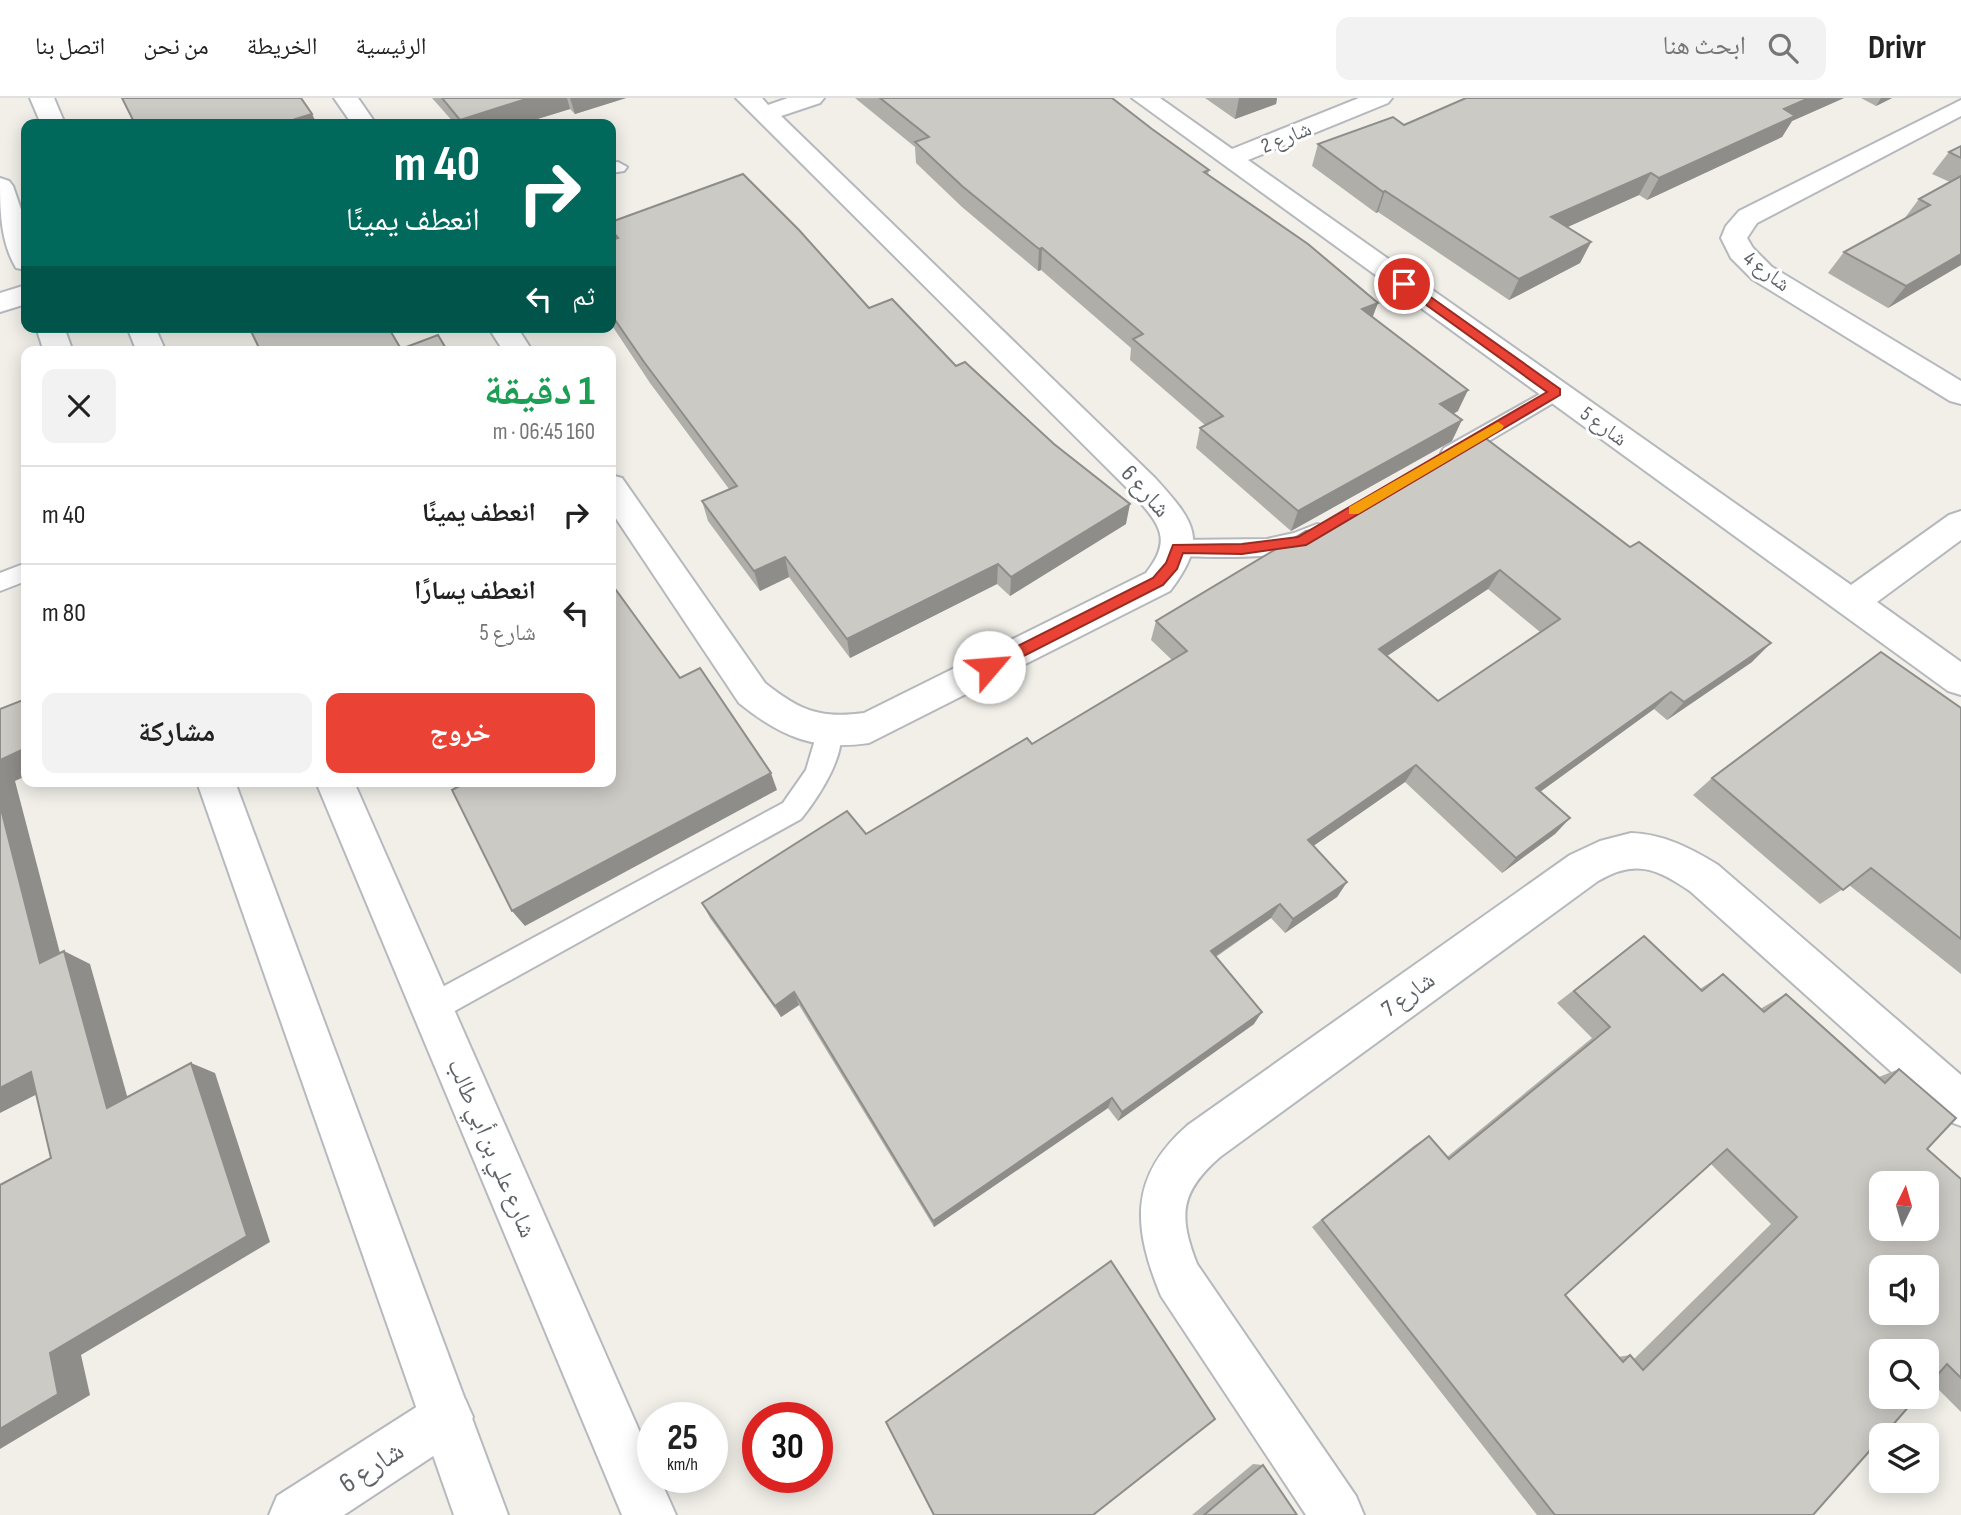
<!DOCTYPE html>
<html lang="ar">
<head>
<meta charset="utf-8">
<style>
	:root { --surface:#fff; --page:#f2f2f2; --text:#222; --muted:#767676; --line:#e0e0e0; --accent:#ea4335 }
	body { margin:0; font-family:"Sofia Sans Condensed","Noto Naskh Arabic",sans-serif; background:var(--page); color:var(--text); direction:rtl; height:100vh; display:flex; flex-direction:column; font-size:26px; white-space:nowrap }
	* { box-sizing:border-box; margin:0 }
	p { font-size:23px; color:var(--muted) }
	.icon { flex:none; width:38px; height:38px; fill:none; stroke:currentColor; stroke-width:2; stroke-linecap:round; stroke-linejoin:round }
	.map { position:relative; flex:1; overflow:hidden; direction:ltr }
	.details { position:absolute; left:21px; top:248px; width:595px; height:441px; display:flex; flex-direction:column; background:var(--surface); border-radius:14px; box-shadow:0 4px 18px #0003; direction:rtl }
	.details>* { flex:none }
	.top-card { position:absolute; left:21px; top:21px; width:595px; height:214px; border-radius:14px; box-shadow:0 4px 18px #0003; direction:rtl; background:#00695c; color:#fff; overflow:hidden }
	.needle { width:46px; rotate:5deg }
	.buttons { position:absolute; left:1869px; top:1073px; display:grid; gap:14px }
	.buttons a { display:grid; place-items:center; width:70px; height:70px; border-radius:14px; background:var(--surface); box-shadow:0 4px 18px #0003; font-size:35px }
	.speed { position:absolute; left:637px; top:1304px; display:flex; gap:14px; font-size:35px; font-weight:700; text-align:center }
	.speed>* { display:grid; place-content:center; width:91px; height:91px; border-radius:50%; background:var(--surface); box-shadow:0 4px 18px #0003; line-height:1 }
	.speed small { font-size:18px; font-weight:400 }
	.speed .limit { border:10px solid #d22; background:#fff; color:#111 }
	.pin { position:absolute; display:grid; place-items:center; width:60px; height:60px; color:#fff; margin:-30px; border:4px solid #fff; border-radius:50%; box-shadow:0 2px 7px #0007 }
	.me { position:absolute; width:77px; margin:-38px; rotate:63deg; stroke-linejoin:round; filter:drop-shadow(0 0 5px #0008) }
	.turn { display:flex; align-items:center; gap:24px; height:147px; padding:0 21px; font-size:32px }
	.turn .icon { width:91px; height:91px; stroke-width:2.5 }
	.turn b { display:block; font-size:49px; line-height:60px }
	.then { display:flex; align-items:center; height:66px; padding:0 21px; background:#0003; gap:14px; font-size:26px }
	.round { display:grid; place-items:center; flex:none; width:74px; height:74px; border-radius:14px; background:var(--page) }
	.head { display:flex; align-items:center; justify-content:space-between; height:119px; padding:0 21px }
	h1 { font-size:42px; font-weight:700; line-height:52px; color:#1e9e55 }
	.cta { display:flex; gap:14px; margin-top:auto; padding:14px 21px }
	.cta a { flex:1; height:80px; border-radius:14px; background:var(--accent); color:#fff; font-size:28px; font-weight:700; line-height:80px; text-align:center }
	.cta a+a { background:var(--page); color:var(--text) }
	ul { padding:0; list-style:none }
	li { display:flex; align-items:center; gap:21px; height:98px; padding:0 21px; border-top:2px solid var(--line) }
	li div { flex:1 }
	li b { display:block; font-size:26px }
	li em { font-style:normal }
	header { display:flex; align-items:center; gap:42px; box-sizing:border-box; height:98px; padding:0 35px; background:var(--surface); border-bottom:2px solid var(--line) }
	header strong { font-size:33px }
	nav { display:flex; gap:38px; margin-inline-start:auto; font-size:24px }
	.search { width:490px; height:63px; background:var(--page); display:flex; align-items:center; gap:18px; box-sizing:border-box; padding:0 24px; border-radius:14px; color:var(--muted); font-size:26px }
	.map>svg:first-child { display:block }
</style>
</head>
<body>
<header>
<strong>Drivr</strong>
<div class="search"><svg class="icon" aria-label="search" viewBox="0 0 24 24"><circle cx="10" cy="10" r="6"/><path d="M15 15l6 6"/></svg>ابحث هنا</div>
<nav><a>الرئيسية</a><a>الخريطة</a><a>من نحن</a><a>اتصل بنا</a></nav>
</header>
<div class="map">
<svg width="1961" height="1417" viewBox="0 0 1961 1417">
	<rect width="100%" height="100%" fill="#f1efe8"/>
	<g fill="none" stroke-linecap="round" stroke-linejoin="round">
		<defs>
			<g id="lane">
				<polygon points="618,64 627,69 624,73 611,75 611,65"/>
				<polygon points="1556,287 1563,289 1566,294 1563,299 1460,360 1452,362 1444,360 1441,355 1444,350"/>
				<path d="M1317 426 1325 428 1328 434C1311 465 1210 459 1178 458L1170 456 1167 450 1170 444 1178 442 1267 441 1294 435Z"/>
				<polygon points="26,465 26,483 0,493 0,475"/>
				<path d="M829 622 838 625C851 651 818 700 801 721L442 920 432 924 422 920 417 910 422 900 783 705 806 672 820 625Z"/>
			</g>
			<g id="street">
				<polygon points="334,0 358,0 376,26 352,26"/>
				<path d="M736 0H762L768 7 788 0H824L820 5 781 18 1155 380C1195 424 1209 442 1170 493L869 645C815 653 781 639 739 605L611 413V377L622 380 765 585C799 612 819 621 864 615L1146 475C1174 440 1158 425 1133 396Z"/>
				<polygon points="1132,0 1160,0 1232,51 1359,0 1392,0 1388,5 1248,62 1851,487 1949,417 1961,413 1961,442 1877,504 1961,564 1961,597 1948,593"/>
				<polygon points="1961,2 1961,18 1757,125 1747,140 1753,150 1772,169 1961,283 1961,306 1950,303 1752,181 1731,160 1721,140 1726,128 1739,113"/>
				<polygon points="26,187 26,206 0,214 0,195"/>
				<polygon points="488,229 517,229 533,254 504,254"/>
				<path d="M1631 735C1663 736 1691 750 1718 767L1961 977V1028L1945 1022 1690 793C1656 770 1635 761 1598 783L1220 1059C1180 1094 1178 1117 1197 1166L1356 1398 1364 1417H1306L1161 1198C1133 1130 1128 1079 1188 1027L1570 757 1600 743Z"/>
				<polygon points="447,1293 465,1301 473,1319 465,1337 344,1417 269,1417 277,1398 429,1301"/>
			</g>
			<g id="secondary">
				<polygon points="30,0 54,0 65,26 41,26"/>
				<path d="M0 80 9 83 13 88 26 126V172L16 170C0 143 0 111 0 80Z"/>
				<polygon points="36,229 64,229 73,254 44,254"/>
				<polygon points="127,229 155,229 166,254 137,254"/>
				<polygon points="197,684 235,684 508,1417 454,1417"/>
				<polygon points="316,684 354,684 653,1364 653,1379 659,1379 676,1417 622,1417"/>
			</g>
		</defs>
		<use href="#lane" stroke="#b5b8bc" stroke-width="4"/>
		<use href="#street" stroke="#b5b8bc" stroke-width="4"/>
		<use href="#secondary" stroke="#b6babf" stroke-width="4"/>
		<use href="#lane" fill="#fff" fill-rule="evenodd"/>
		<use href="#street" fill="#fff" fill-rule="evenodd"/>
		<use href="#secondary" fill="#fff" fill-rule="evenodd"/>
	</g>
	<g fill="#afaea9" fill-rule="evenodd">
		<polygon points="432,0 626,0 575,16 570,11 521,26 455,26"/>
		<polygon points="855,0 1112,0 1152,31 1209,72 1208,77 1373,219 1458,313 1453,316 1452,343 1291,433 1196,350 1200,330 1205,327 1130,262 1131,250 1041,172 1038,173 962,109 916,65 915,49"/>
		<polygon points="1205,0 1277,0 1276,6 1235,21"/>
		<polygon points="1466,0 1844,0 1792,23 1782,39 1647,102 1639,97 1567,129 1591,144 1580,165 1509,202 1378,114 1376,115 1312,68 1318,46 1404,27"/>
		<polygon points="1861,0 1892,0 1876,8"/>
		<polygon points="1961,48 1961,167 1888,210 1828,175 1844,154 1904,121 1919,101 1950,84 1932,76 1949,54"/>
		<polygon points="611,124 869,210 956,268 1126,426 1010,498 997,486 850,560 789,479 760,493 708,423 702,403 729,391 650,285 611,226"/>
		<path d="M1480 336 1752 564 1667 622 1654 611 1540 694 1570 720 1555 736 1502 775 1405 684 1313 748 1347 784 1337 799 1285 835 1271 820 1216 859 1254 926 1118 1023 1108 1010 934 1129 799 907 781 919 710 820 702 805 866 736 1032 646 1172 562 1151 542 1156 523 1318 431ZM1488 491 1540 534 1438 603 1387 558Z"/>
		<polygon points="1961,610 1961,876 1849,787 1820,806 1693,697 1712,680"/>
		<path d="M1644 838 1700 891 1723 876 1760 911 1786 896 1879 979 1899 971 1927 1051 1961 1081V1314L1931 1284 1813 1417H1537L1312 1129 1415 1047 1429 1038 1447 1059 1592 940 1557 905ZM1711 1066 1771 1126 1634 1261 1630 1257 1618 1259 1565 1197Z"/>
		<polygon points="1253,1366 1263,1367 1297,1417 1192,1417"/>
	</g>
	<g fill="#8f8d8a">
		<polygon points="529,0 567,0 570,11 521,26 462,26 460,22"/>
		<polygon points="570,0 626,0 575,16"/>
		<polygon points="1239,0 1277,0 1276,6 1235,21"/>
		<polygon points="1809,0 1844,0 1792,23 1782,39 1647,102 1659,80 1784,11"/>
		<polygon points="1881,0 1892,0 1876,8"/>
		<polygon points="312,16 317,26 298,26 295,21"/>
		<polygon points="1651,75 1639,97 1541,141 1551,119"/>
		<polygon points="1385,93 1378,114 1376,115 1383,94"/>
		<polygon points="1591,144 1580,165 1509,202 1519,181"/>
		<polygon points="1042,150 1041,172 1038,173 1039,151"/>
		<polygon points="1961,156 1961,167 1888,210 1906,188"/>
		<polygon points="1378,205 1370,226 1362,211"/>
		<polygon points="1468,292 1458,313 1431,327 1440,306"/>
		<polygon points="1462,322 1452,343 1291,433 1298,413"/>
		<polygon points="1130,406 1126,426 1010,498 1011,479"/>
		<polygon points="785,459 789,479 760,493 754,473"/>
		<polygon points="998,466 997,486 850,560 847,541"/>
		<polygon points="1500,472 1488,491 1369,570 1379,551"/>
		<polygon points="1771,545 1752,564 1667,622 1684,604"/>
		<polygon points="1671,594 1654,611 1522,707 1536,690"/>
		<polygon points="26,650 26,678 15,683 66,878 40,865 0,707 0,662"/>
		<polygon points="1416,667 1405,684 1299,758 1308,742"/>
		<polygon points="771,675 777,692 525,828 512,813"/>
		<polygon points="1570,720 1555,736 1502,775 1516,760"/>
		<polygon points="1347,784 1337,799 1285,835 1293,821"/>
		<polygon points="1280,806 1271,820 1204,866 1211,853"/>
		<polygon points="64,853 90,866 133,1019 107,1010"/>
		<polygon points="794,894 799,907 781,919 775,908"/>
		<polygon points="1262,914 1254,926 1118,1023 1122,1014"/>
		<polygon points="191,965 215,975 270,1144 81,1257 90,1297 0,1351 0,1331 50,1255"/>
		<polygon points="31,974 59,985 0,1015 0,990"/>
		<polygon points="1112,1000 1108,1010 934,1129 933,1123"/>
	</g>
	<g fill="#cccac5" stroke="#8f8d8a" stroke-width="2" fill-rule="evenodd">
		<polygon points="122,0 301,0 312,16 295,21 298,26 135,26"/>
		<polygon points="442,0 529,0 460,22"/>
		<polygon points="880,0 1112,0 1152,31 1209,72 1204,74 1308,146 1378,205 1362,211 1468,292 1440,306 1462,322 1298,413 1200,330 1223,318 1133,241 1143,236 1042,150 1039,151 962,88 915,44 929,39"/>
		<polygon points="1466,0 1809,0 1784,11 1795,18 1659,80 1651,75 1551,119 1591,144 1519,181 1385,93 1383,94 1318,46 1393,19 1404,27"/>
		<polygon points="1961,48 1961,60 1949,54"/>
		<polygon points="743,76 799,132 869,210 892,201 956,268 965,264 1054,346 1130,406 1011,479 998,466 847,541 785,459 754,473 702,403 737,388 644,264 611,216 611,142 618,140 611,131 611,124"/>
		<polygon points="1961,78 1961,156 1906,188 1844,154 1930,107 1919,101"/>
		<polygon points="249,229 388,229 401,251 438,237 448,254 261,254"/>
		<path d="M1480 336 1630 449 1639 444 1771 545 1684 604 1671 594 1536 690 1570 720 1516 760 1416 667 1308 742 1347 784 1293 821 1280 806 1211 853 1262 914 1122 1014 1112 1000 933 1123 794 894 775 908 702 805 847 713 866 736 1027 640 1032 646 1187 553 1156 523 1306 433 1318 431ZM1500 472 1560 521 1438 603 1379 551Z"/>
		<polygon points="616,492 680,580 700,570 771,675 512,813 452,692 463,686 462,684 611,684 611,495"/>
		<polygon points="1881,554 1961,610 1961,841 1871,770 1843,792 1712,680"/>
		<polygon points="23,602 26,612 26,650 0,662 0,611"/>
		<polygon points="0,707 40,865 64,853 107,1010 191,965 247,1138 50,1255 58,1296 0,1331 0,1087 51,1060 31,974 0,990"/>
		<path d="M1644 838 1702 893 1723 876 1764 914 1786 896 1885 985 1899 971 1956 1020 1927 1051 1961 1081V1280L1947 1266 1927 1289V1253H1881V1298H1918L1884 1337H1881V1340L1813 1417H1555L1322 1122 1429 1038 1449 1061 1610 929 1574 893ZM1727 1051 1797 1119 1643 1272 1630 1257 1623 1264 1565 1197ZM1881 1085H1927V1130H1881ZM1881 1169H1927V1214H1881Z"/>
		<polygon points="1111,1163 1215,1321 1093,1417 934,1417 886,1324"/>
		<polygon points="1263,1367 1297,1417 1204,1417"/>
	</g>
	<polygon fill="#ea4335" stroke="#982c22" stroke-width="2" points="1400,183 1408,183 1560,291 1560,297 1306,447 1242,456 1183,455 1177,471 1163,487 994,573 984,573 982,569 984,565 1153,480 1166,465 1173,447 1242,446 1298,439 1547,294 1400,188"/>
	<polygon fill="#f59e0b" points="1498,324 1504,328 1502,331 1358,416 1349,416 1349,409"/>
	<g text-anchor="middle" stroke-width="6" stroke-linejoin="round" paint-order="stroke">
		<g font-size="21" fill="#5f6368" stroke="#fff">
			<text transform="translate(1286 39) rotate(-22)" y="7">شارع 2</text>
			<text transform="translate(1767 173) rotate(37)" y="7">شارع 4</text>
			<text transform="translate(1604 328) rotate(36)" y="7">شارع 5</text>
		</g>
		<g font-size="24" fill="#5f6368" stroke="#fff">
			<text transform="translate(1146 393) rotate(48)" y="8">شارع 6</text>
			<text transform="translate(1408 896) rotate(-36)" y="8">شارع 7</text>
			<text transform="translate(492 1050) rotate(67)" y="8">شارع علي بن أبي طالب</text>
		</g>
		<g font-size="28" fill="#5f6368" stroke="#fff">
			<text transform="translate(371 1368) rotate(-33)" y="10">شارع 6</text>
		</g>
	</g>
</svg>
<div class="buttons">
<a><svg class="needle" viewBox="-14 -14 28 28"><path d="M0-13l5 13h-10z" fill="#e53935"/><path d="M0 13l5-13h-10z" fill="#767676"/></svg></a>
<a><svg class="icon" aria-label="sound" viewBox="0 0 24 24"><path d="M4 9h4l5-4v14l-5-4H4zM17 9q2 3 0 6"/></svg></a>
<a><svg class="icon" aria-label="search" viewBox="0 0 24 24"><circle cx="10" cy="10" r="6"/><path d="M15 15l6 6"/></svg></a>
<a><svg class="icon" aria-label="layers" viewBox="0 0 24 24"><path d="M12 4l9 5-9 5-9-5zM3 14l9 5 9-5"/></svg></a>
</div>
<div class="speed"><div>25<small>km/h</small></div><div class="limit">30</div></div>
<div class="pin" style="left:1404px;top:186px;background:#d93025"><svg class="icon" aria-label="arrive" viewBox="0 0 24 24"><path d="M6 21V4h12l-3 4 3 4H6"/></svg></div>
<svg class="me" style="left:989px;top:569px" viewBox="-20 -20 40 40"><circle r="19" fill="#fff"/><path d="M0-13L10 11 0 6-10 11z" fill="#ea4335"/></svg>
<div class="top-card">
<div class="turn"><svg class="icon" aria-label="right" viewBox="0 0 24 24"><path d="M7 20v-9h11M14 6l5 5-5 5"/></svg><div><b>40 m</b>انعطف يمينًا</div></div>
<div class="then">ثم<svg class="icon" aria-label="left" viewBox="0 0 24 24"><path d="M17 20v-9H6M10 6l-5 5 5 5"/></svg></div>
</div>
<section class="details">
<div class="head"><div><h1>1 دقيقة</h1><p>160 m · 06:45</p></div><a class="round"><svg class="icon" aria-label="close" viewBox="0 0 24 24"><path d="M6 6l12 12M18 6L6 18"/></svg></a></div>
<ul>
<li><svg class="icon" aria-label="right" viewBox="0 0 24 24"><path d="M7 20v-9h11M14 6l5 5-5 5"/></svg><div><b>انعطف يمينًا</b></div><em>40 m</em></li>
<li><svg class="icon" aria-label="left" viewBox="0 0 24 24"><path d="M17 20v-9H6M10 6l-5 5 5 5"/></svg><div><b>انعطف يسارًا</b><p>شارع 5</p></div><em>80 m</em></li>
</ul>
<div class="cta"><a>خروج</a><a>مشاركة</a></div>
</section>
</div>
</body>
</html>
